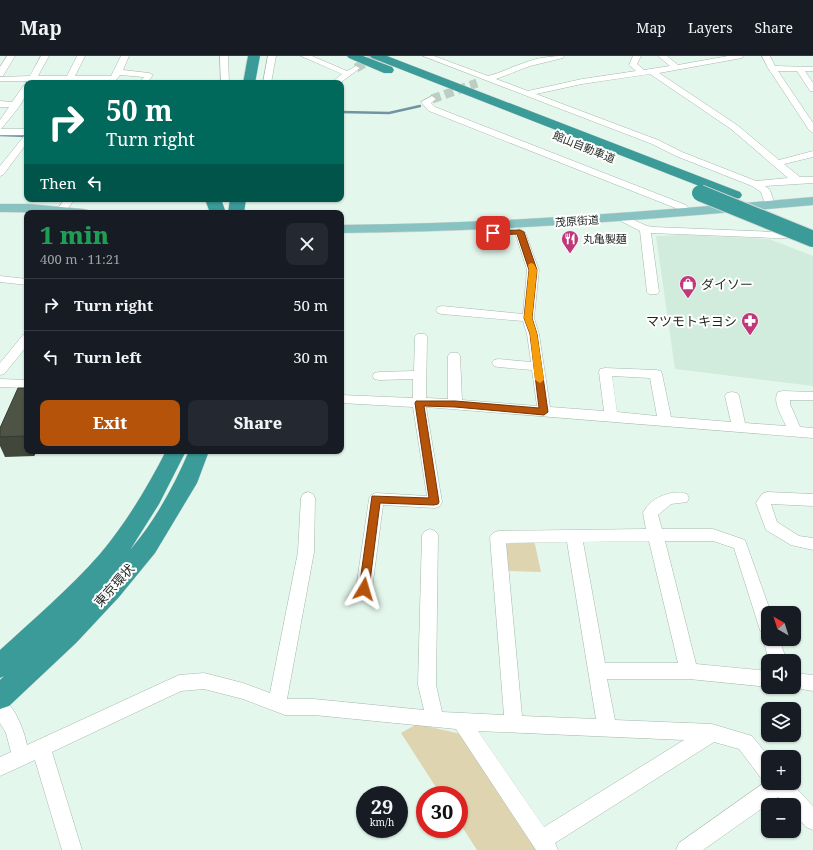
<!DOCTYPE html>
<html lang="en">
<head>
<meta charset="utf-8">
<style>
	:root { --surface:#171b24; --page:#242831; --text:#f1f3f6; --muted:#9ea1a6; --line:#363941; --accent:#b45309 }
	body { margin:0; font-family:"Noto Serif","Noto Sans JP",serif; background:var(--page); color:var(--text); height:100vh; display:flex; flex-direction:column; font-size:15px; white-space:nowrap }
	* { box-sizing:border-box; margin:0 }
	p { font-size:13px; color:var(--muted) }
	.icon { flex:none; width:22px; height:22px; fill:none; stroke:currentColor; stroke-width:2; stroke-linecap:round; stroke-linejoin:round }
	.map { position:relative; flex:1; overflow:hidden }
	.panel { position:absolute; left:24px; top:154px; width:320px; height:244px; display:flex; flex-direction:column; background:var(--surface); border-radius:8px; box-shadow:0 1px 3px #0004 }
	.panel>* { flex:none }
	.banner { position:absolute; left:24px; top:24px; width:320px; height:122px; border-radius:8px; box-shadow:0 1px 3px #0004; background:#00695c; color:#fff; overflow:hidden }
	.needle { width:26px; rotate:321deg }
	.tools { position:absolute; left:761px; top:550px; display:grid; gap:8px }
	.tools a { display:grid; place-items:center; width:40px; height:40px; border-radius:8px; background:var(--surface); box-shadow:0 1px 3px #0004; font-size:20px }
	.speed { position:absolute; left:356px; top:730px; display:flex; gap:8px; font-size:20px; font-weight:700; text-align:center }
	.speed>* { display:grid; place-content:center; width:52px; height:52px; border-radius:50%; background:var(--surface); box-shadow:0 1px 3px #0004; line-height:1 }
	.speed small { font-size:10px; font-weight:400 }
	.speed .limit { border:6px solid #d22; background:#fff; color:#111 }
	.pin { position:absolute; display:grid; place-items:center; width:34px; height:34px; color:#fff; margin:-17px; border-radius:8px; box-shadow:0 2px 6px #0006 }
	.me { position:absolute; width:44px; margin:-22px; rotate:7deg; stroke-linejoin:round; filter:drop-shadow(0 0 3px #0008) }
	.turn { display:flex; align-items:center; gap:14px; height:84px; padding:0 16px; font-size:18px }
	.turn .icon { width:52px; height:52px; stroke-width:2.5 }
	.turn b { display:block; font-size:28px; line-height:34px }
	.then { display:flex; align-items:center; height:38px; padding:0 16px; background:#0003; gap:8px; font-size:15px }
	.round { display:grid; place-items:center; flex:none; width:42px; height:42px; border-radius:8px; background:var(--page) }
	.summary { display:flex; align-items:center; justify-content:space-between; height:68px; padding:0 16px }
	h1 { font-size:24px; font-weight:800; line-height:30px; color:#1e9e55 }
	.action { display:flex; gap:8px; margin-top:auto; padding:8px 16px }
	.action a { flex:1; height:46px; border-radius:8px; background:var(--accent); color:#fff; font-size:16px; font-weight:800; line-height:46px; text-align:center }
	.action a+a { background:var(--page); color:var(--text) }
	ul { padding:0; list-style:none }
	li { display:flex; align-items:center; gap:12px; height:52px; padding:0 16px; border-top:1px solid var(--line) }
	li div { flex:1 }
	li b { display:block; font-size:15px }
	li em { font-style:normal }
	header { display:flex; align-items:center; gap:24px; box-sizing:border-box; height:56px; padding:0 20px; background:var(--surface); border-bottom:1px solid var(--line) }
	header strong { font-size:19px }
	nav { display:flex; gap:22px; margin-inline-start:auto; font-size:14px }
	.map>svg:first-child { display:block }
</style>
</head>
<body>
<header>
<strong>Map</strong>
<nav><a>Map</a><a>Layers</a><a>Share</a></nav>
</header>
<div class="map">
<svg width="813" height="794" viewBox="0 0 813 794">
	<rect width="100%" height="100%" fill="#e4f7ec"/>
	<polygon fill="#d1ecdc" points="685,179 769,183 813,200 813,330 675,313 656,180"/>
	<g fill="#dfd4b0">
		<polygon points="534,484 541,516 507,515 504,491 511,485"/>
		<polygon points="417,668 461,678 538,794 477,794 459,766 459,739 441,739 401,677"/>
	</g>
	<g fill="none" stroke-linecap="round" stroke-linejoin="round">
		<g stroke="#7194a0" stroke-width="2.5">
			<polyline points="341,56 389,57 420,50"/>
			<polyline points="0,79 27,80"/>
		</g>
		<g stroke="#bccdc3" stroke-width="9" stroke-dasharray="9 4.5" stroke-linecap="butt">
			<polyline points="356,12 377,0"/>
			<polyline points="432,43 477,27"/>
		</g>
		<defs>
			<g id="minor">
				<polygon points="7,0 15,0 3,20 0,20 0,11"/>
				<polygon points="41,0 49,0 38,20 67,20 77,0 85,0 75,20 111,20 121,0 129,0 123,14 149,17 153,19 147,27 142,27 141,25 144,21 120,19 116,24 113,24 72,25 71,27 63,27 64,25 35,25 34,27 27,27 27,37 19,51 1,73 27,73 27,87 3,119 0,120 0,110 25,79 0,79 0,64 9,51 0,51 0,45 12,46 24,29 27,29 27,25 0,25 0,21 30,20"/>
				<polygon points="220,0 228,0 229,27 221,27"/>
				<polygon points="268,0 276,0 271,27 263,27"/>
				<polygon points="301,0 312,0 347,15 356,10 360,12 340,27 331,27 342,18"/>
				<path d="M423 0H434L488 20C501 17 511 11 524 7 536 2 550 0 564 0L563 2 530 10 496 23 528 35 582 23 636 15 629 9 633 0H641L637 8 644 14 670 10 658 0H667L678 9 728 0H743L742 2 659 17 737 69 779 104 813 95V101L784 108 800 121H813V127L765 130 770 134 775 149 774 151H766L761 136 752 130 676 100 652 88ZM650 18 731 73 788 122 756 125 682 96 658 84 536 38 582 28Z"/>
				<polygon points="762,0 770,0 775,10 813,11 813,15 805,15 813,27 813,35 810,35 797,15 778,15 813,67 813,77 809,74 768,12"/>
				<polygon points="432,40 436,43 431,47 435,51 686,149 693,156 688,159 678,153 429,55 421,46"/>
				<polygon points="65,143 75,143 64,157 54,157"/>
				<polygon points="621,158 647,170 654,171 801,177 806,180 801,183 651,177 659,236 657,238 649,238 647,236 640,175 617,163 616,161 617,159"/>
				<path d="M520 173 525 176 539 214 534 262 539 278 550 351 604 355 599 316 600 313 605 312 656 314 661 315 662 318 671 361 731 366 725 340 727 337 732 336 737 337 739 340 745 367 786 370C782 360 772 346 778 336L783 335 813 336V344H790V348L800 371 813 372V382L426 351 442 446 440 450 435 452 383 449 372 533 370 538 364 540 358 538 356 533 369 443 371 439 376 437 427 440 413 351 341 347V339L413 342V323L379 324 374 323 373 320 374 317 379 316 414 315 415 281 417 278H425L427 281 426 342 448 343V300L450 297H458L460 300 462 344 537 350 532 314 498 311 494 310 492 307 494 304 498 303 531 306 527 278 523 265 442 258 438 257 436 254 438 251 442 250 523 258 527 214 515 176ZM612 320 650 322 657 360 617 356Z"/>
				<polygon points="0,220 27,223 27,229 0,226"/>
				<polygon points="27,278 27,290 4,318 0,319 0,307 23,279"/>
				<polygon points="0,323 27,324 27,332 0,331"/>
				<path d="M308 436 313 438 315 442 314 496 287 643H314L424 654 418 629 422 479 425 475 430 473 435 475 438 479 436 629 442 656 504 659 490 481 493 477 498 475 646 473 643 457C650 442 671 433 687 438L689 442 687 446 671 448 658 459 662 473H713L745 484 771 557H768V583H779L787 605H769L763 583 764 580 760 574 734 492 713 485H665L696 608 768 615V631L689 623H607L615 664 712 668 752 680 769 701 768 724 761 722 739 693 714 686 555 787 558 794H536L456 673 314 659H285L243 643 204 633 181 635 52 696 82 794H62L35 704 0 720V701L11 696 6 677 0 667V642C14 647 24 674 27 689L179 619 204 617 243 627 270 637 298 496 301 442 303 438ZM649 485 678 607H605L583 486ZM567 486 596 663 522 660 506 487ZM478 675 684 684 544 771Z"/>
				<polygon points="767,436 813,438 813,450 771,448 777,466 799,480 813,482 813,494 791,489 766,474 756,447 762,438"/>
				<polygon points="794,617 813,619 813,635 789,631 794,631"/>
				<polygon points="768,724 768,727 791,727 813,750 813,774 806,771 794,758 794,749 786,749 778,741 703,794 676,794 679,787"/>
			</g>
			<g id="major">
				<path d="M813 141V149C656 163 499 176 341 177V169C499 168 656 155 813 141Z"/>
				<polygon points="0,148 28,148 83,153 88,154 90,157 0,156"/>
			</g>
			<g id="highway">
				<polygon points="248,0 260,0 255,27 243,27"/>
				<polygon points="347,0 363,0 392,11 394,14 392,17 384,17 349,2"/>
				<polygon points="370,0 387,0 740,136 742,139 740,142 735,143 730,142 372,2"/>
				<polygon points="205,143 221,143 226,157 210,157"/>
				<polygon points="230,143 246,143 244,157 228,157"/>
				<path d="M166 395H186L159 448 130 494C155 465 174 430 189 395H209L197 427 155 497 119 541 76 587 9 650 0 653V624L4 620 0 622V594C34 563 69 533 100 498 126 467 147 432 166 395Z"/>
			</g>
		</defs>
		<use href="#minor" stroke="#a6b8ad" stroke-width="1"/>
		<use href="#major" stroke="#d6d8d7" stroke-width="1"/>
		<use href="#highway" stroke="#d6d8d7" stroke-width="1"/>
		<use href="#minor" fill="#fff" fill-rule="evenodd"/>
		<use href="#major" fill="#89c3c1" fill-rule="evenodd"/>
		<use href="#highway" fill="#3a9b98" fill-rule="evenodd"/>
		<defs>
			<polyline id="highway-bridge" points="700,137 813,183"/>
		</defs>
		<use href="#highway-bridge" stroke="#d6d8d7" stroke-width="18" stroke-linecap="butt"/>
		<use href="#highway-bridge" stroke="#3a9b98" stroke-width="16"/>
	</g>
	<polygon fill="#42473b" points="27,332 27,395 37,395 34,400 5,401 0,390 0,372"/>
	<polygon fill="#363a30" points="32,395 37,395 34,400"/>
	<polygon fill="#4d5345" stroke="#363a30" points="18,332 27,332 27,378 26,380 0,381 0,372"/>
	<polygon fill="#b45309" stroke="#753606" points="520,174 524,176 537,214 532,262 537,278 548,356 544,359 455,351 424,350 439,446 438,448 434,449 380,447 369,533 368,536 364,537 360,536 359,533 372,440 429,442 415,347 416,345 455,345 539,352 530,278 524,262 529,214 517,178 493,179 490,177 493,175"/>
	<polygon fill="#f59e0b" points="531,207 534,208 537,214 532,262 537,278 544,324 540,327 535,324 530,278 524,262 529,214 528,209"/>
	<defs>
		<symbol id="restaurant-pin" viewBox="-11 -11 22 30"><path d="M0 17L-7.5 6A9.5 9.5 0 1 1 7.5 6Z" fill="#bf3879" stroke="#fff"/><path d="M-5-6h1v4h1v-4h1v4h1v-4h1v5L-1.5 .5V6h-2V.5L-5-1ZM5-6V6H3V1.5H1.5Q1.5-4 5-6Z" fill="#fff"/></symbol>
		<symbol id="shop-pin" viewBox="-11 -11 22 30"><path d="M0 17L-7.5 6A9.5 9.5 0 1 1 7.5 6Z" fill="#bf3879" stroke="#fff"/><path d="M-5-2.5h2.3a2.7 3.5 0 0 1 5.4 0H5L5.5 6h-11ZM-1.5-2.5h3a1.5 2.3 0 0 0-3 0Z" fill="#fff"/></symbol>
		<symbol id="pharmacy-pin" viewBox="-11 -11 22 30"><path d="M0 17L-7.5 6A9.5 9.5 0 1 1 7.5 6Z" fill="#bf3879" stroke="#fff"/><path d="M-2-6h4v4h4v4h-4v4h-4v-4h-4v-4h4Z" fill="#fff"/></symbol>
	</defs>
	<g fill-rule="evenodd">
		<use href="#restaurant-pin" x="560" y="173" width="20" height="27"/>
		<use href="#shop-pin" x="678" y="218" width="20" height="27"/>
		<use href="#pharmacy-pin" x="740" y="255" width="20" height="27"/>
	</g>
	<g text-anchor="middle" stroke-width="4" stroke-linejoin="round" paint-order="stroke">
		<g font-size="11" fill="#1e2521" stroke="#fff">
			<text transform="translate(584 91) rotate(22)" y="4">館山自動車道</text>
			<text transform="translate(577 165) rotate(-4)" y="4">茂原街道</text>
		</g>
		<g font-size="11" fill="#1e2521" stroke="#fff" text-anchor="start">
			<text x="583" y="187">丸亀製麺</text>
		</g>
		<g font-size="13" fill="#1e2521" stroke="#fff" text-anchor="start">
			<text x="701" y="233">ダイソー</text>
			<text x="737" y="270" text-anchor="end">マツモトキヨシ</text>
		</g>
		<g font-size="13" fill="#1e2521" stroke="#fff">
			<text transform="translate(114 529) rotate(-48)" y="5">東京環状</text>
		</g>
	</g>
</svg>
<div class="tools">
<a><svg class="needle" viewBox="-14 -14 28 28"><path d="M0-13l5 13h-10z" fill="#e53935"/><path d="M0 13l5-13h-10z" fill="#9ea1a6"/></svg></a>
<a><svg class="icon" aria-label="sound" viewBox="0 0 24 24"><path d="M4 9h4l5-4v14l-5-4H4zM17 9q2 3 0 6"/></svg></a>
<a><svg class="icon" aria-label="layers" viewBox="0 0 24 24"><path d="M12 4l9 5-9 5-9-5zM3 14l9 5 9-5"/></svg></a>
<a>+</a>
<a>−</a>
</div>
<div class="speed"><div>29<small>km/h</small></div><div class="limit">30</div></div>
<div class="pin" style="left:493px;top:177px;background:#d93025"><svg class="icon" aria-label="arrive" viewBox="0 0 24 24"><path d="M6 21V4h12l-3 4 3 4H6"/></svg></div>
<svg class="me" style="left:364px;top:533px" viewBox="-20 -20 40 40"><path d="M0-17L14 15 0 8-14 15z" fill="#b45309" stroke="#fff" stroke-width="4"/></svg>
<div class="banner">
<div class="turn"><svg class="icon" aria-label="right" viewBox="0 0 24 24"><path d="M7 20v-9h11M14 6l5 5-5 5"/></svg><div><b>50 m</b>Turn right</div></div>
<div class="then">Then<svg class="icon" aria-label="left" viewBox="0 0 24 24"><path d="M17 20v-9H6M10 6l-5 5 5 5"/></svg></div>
</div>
<section class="panel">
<div class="summary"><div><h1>1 min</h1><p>400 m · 11:21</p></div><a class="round"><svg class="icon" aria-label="close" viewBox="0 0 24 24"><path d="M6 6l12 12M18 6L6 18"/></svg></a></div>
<ul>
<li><svg class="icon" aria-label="right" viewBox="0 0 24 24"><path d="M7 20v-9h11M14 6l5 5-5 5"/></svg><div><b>Turn right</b></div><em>50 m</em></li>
<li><svg class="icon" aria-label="left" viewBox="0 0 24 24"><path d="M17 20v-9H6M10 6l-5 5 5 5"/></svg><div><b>Turn left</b></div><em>30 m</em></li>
</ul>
<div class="action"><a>Exit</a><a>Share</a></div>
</section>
</div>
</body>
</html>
